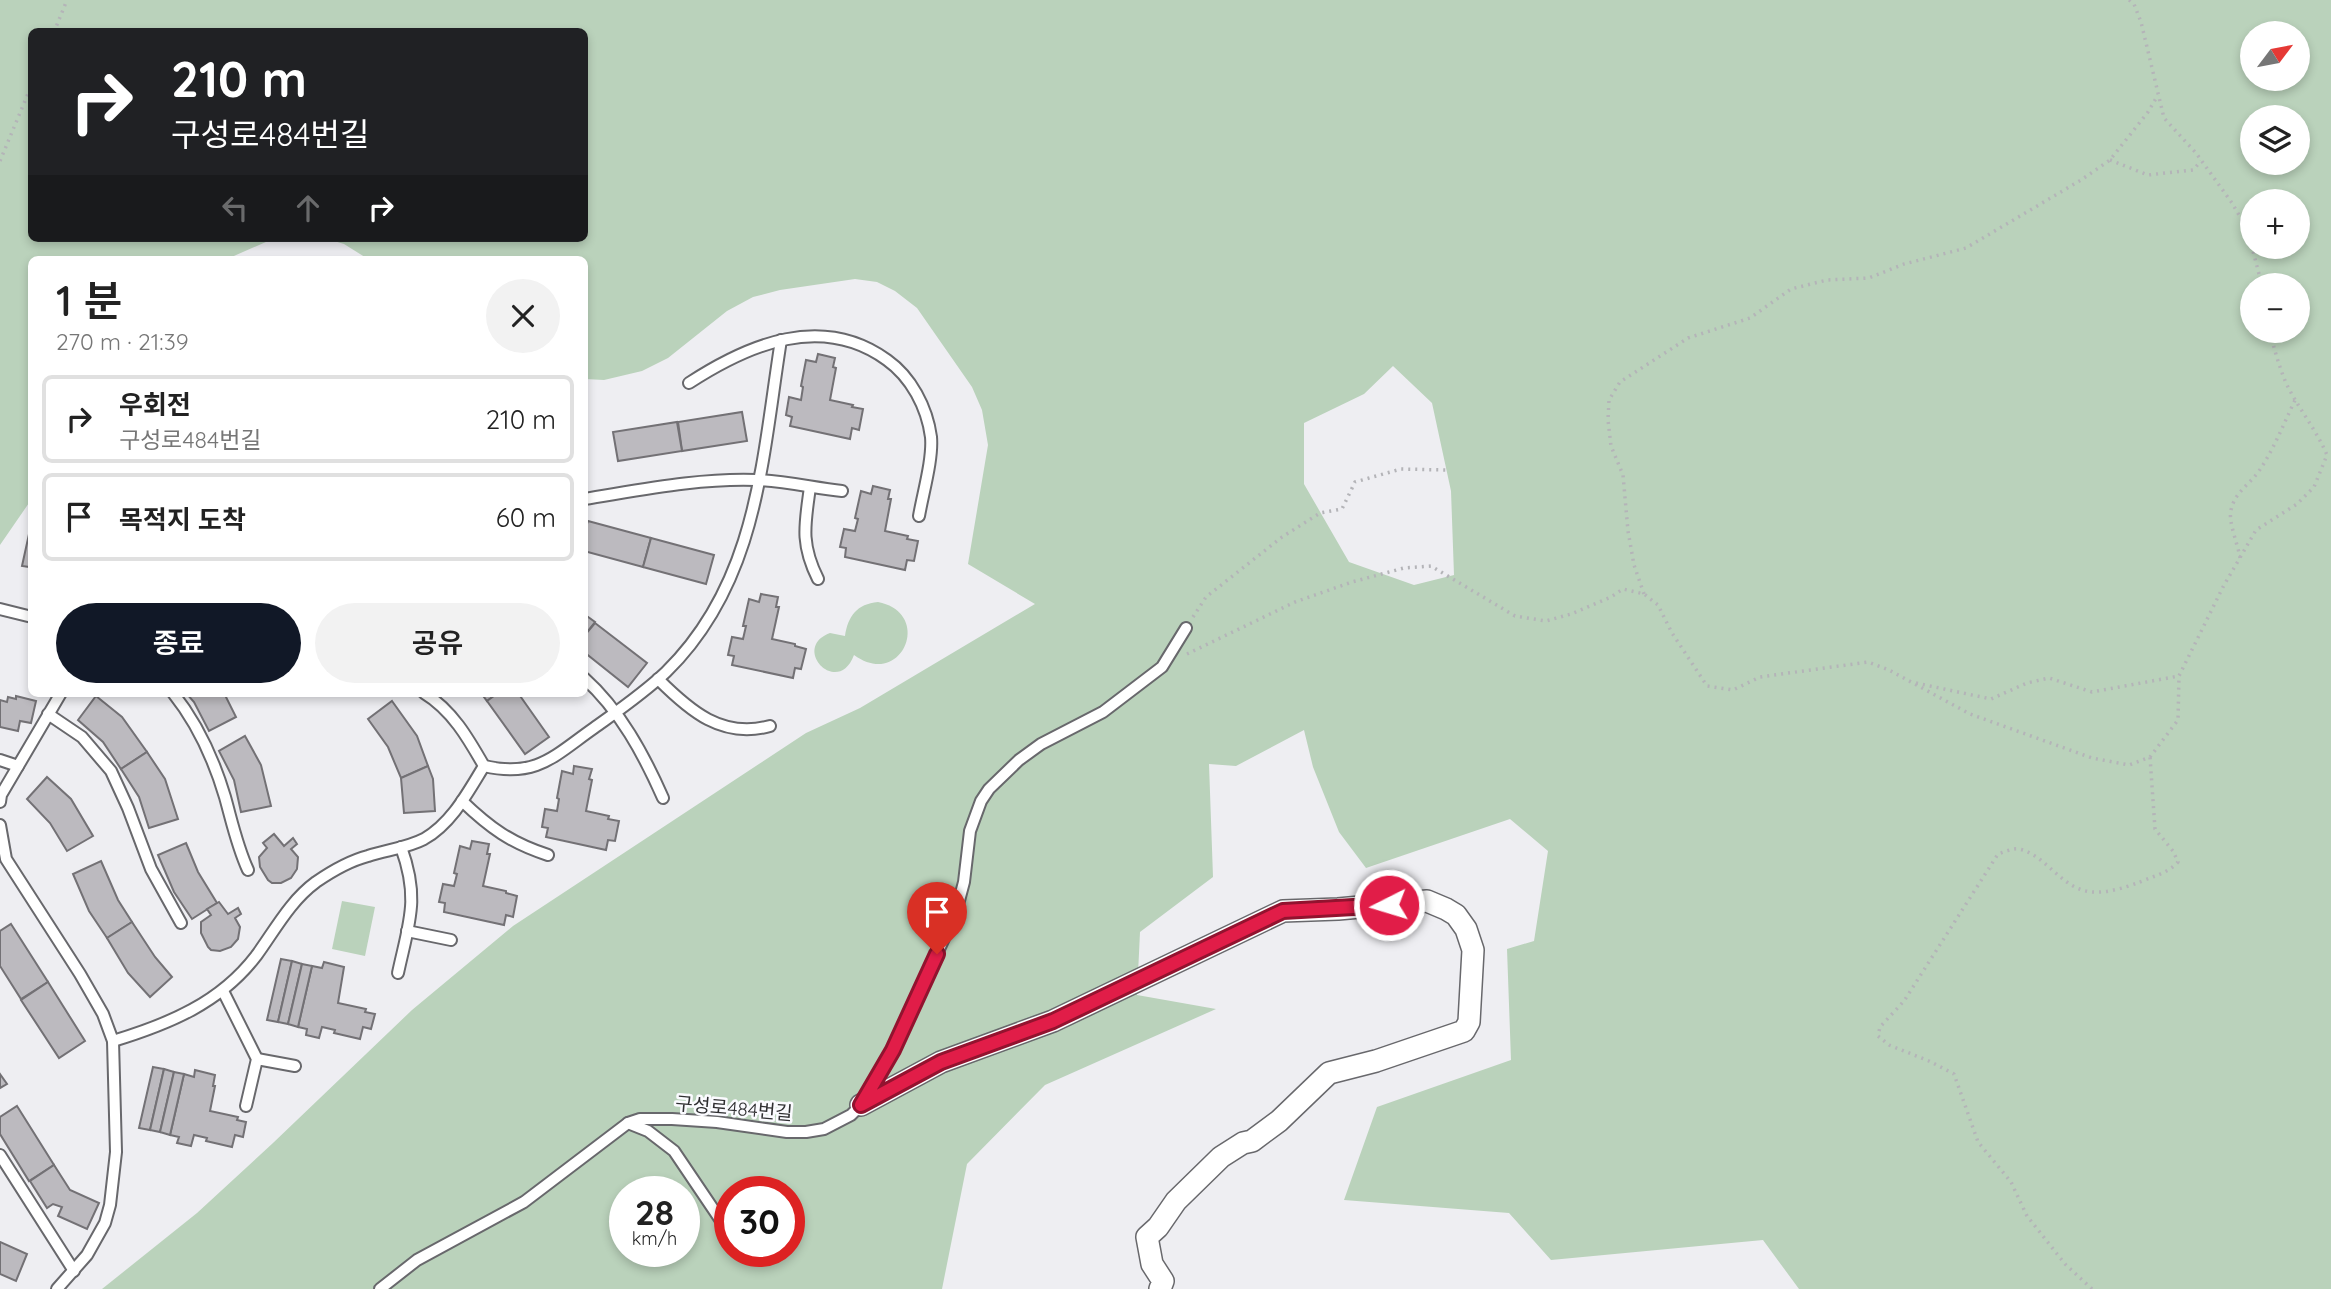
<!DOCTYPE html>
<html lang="ko">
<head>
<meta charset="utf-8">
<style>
	:root { --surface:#fff; --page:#f2f2f2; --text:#222; --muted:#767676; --line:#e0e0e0; --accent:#111827 }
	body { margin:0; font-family:Quicksand,"Noto Sans KR",sans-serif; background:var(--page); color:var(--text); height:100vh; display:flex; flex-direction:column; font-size:26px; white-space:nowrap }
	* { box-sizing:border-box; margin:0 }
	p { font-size:23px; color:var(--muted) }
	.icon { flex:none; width:38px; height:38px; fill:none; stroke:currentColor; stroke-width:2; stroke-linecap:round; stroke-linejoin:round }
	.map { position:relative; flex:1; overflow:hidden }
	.sheet { position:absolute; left:28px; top:256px; width:560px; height:441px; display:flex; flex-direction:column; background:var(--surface); border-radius:10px; box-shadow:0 4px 10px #0003 }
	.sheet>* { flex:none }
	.guide { position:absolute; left:28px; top:28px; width:560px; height:214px; border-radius:10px; box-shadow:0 4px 10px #0003; background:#202124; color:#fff; overflow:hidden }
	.needle { width:46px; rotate:58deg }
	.buttons { position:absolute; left:2240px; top:21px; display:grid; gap:14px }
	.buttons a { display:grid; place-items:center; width:70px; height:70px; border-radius:50%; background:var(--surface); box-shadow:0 4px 10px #0003; font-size:35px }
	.speed { position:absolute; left:609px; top:1176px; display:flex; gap:14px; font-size:35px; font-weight:700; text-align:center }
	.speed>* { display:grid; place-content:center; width:91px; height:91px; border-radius:50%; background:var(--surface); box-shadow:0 4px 10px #0003; line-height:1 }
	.speed small { font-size:18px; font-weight:400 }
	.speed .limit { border:10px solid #d22; background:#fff; color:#111 }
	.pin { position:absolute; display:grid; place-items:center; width:60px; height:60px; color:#fff; margin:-72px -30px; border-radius:50% 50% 50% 0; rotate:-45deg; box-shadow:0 0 7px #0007 }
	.pin .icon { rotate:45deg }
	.me { position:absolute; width:77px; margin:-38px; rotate:265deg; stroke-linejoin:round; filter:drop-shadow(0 0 5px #0008) }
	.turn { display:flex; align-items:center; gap:24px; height:147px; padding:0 28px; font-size:32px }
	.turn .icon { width:91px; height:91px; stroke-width:2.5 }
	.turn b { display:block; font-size:49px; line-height:60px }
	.lanes { display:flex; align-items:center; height:66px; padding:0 28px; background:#0003; justify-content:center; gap:35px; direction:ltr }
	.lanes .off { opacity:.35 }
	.round { display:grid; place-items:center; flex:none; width:74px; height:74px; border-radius:37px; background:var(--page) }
	.summary { display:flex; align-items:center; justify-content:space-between; height:119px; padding:0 28px }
	h1 { font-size:42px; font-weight:600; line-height:52px }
	.action { display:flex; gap:14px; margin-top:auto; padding:14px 28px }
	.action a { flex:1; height:80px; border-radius:42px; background:var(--accent); color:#fff; font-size:28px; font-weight:600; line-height:80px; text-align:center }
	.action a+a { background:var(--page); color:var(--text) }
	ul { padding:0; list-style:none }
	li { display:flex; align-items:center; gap:21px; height:88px; margin:0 14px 10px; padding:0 14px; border:4px solid var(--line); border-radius:10px }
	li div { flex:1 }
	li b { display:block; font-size:26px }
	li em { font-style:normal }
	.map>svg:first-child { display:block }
</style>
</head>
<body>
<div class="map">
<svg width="2331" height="1289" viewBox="0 0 2331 1289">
	<rect width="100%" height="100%" fill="#eeeef2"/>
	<g fill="#bad2bb" fill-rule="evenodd">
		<path d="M0 0H2331V1289H1799L1763 1240 1551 1260 1509 1213 1344 1200 1377 1107 1511 1060 1507 949 1534 941 1548 851 1510 819 1366 868 1339 832 1313 767 1304 730 1236 766 1209 764 1213 877 1140 932 1137 995 1216 1009 1045 1085 967 1164 942 1289H102L197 1213 273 1143 412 1010 513 926 806 733 860 708 1035 604 968 564 988 445 982 410 972 387 917 308 895 291 877 282 855 279 780 290 753 297 727 311 668 358 642 371 604 380 585 379 584 259H368L344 244 324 238H584V32H32V238H275L227 259H32L31 500 0 545ZM2252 33H2298V79H2252ZM2252 117H2298V163H2252ZM2252 201H2298V247H2252ZM2252 285H2298V331H2252ZM1393 366 1432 403 1451 491 1454 575 1414 585 1349 562 1304 484V423L1364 394ZM625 1192H684V1251H625ZM730 1192H789V1251H730Z"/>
		<path d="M878 602C934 613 902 690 854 655 838 698 790 648 830 633L845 636C848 616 857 604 878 602Z"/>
		<polygon points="342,901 375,907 365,956 332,949"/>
	</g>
	<g fill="#bcbabf" stroke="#737175" stroke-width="2">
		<polygon points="818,354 835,358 833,367 836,368 830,400 853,405 852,407 863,409 859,430 852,428 850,439 790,426 792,417 786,415 789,397 801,400 803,387 801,386 806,360 816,362"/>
		<polygon points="742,412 747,441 682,451 678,422"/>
		<polygon points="677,422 682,451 618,461 613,432"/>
		<polygon points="873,486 890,490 888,499 891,499 885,531 908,536 907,539 918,541 914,561 907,560 905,570 845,557 846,548 840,547 844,529 855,531 858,519 855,518 861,491 871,494"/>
		<polygon points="588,521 651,538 643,567 584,551 584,533"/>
		<polygon points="29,534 32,535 32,572 29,567 22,566"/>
		<polygon points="651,538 714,555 706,584 643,567"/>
		<polygon points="761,594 778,597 776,607 779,607 772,639 795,644 795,646 806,649 801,669 795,668 793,678 732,665 734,656 728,655 732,637 743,639 746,626 743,626 749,599 759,602"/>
		<polygon points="584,614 595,622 584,636"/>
		<polygon points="595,623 647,663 628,687 584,652 584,636"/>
		<polygon points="186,693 224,693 236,717 209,731 194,702"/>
		<polygon points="481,693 498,693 487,701"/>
		<polygon points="498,693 518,693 549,737 525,754 487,701"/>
		<polygon points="16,696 36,701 31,723 20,721 18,731 0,727 0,700 7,702 8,697 16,699"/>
		<polygon points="96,696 122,717 147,752 121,769 103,742 78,720"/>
		<polygon points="392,701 417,736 428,766 401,778 388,747 368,719"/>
		<polygon points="245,736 261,765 271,806 241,812 234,780 219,751"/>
		<polygon points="147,752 165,779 178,819 149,828 139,797 121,769"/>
		<polygon points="428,766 433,779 435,811 404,813 401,778"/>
		<polygon points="574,766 592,769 589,779 592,780 586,811 609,816 608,819 619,821 615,841 608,840 606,850 546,837 548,828 542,827 545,809 557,811 559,799 557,798 562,771 573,774"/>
		<polygon points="47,777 71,799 93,836 67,851 50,823 27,799"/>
		<polygon points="274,834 284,846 293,838 297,844 291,849 298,857 297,869 291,878 281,883 272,883 268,880 260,867 259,857 267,848 263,843"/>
		<polygon points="472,841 489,844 487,854 490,854 483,886 506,891 506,893 517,896 513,917 506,915 504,925 444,912 445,903 439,902 443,884 454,886 457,874 454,873 460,846 470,849"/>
		<polygon points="186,843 198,872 217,903 192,919 174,892 158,855"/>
		<polygon points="101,861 118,900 132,922 107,938 89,911 73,874"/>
		<polygon points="219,902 228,914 238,908 241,914 235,918 240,927 238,939 231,947 220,951 211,950 208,947 201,933 201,922 211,915 207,909"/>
		<polygon points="132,922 155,957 172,977 150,997 128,973 107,938"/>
		<polygon points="11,924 48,982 21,999 0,966 0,931"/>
		<polygon points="281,959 292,961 278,1022 267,1020"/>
		<polygon points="292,961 302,964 288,1024 278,1022"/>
		<polygon points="324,962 344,967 338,1003 366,1009 365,1012 375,1014 371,1029 363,1027 360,1039 334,1033 335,1030 322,1027 319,1038 306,1035 307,1029 298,1027 312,966 322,968"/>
		<polygon points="302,964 312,966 298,1027 288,1024"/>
		<polygon points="48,982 85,1041 59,1058 21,1000"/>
		<polygon points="153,1067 164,1069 150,1130 139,1128"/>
		<polygon points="164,1069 174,1072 160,1132 150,1130"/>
		<polygon points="195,1070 215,1075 213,1086 215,1086 210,1111 238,1117 237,1120 246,1122 243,1137 235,1135 232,1147 206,1141 207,1138 194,1135 191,1146 177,1143 179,1137 170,1135 184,1074 194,1077"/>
		<polygon points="174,1072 184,1074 170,1135 160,1132"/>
		<polygon points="0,1074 7,1084 0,1088"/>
		<polygon points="17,1106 54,1165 29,1181 0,1134 0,1117"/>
		<polygon points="54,1165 70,1190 99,1203 87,1229 58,1216 62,1207 53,1204 47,1208 30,1181"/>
		<polygon points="0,1242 27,1254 16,1281 0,1274"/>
	</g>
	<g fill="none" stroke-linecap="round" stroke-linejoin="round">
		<defs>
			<g id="lane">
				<path d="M689 383C749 344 822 313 887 360 911 377 927 407 931 437 933 459 923 493 919 516"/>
				<path d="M810 487C805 524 800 543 818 579"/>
				<path d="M584 499C641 490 699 478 756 480 785 481 814 488 842 491"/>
				<polyline points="0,609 32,617"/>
				<path d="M584 678C620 710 644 755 663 798"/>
				<path d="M658 679C690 711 722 739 770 726"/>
				<path d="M173 693C197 723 214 760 225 797 232 822 237 846 248 870"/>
				<polyline points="48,714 82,737 111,771 128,808 151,869 181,923"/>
				<polyline points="0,760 18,766"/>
				<path d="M484 766C537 778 554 756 594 728 619 710 644 693 666 672 758 582 762 459 781 340"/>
				<path d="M462 801C490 828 511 843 548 855"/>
				<polyline points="0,802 1,795 61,693"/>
				<polyline points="0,825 6,859 80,974 103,1014 113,1041 116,1152 110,1205 105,1223 87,1255 57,1289"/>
				<polyline points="407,931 451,940"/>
				<path d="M398 973C409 922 420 899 401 847"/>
				<polyline points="223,991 257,1059 246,1106"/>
				<path d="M113 1041C169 1024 220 1003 256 956 275 930 290 901 316 882 332 871 349 861 368 856 386 850 407 848 424 839 452 823 468 792 484 766 468 738 452 710 424 693"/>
				<polyline points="257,1059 295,1066"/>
				<polyline points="628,1123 648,1131 674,1151 730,1234"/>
				<polyline points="0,1155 74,1271"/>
				<polyline points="380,1289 417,1260 524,1202 628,1123 640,1119 672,1119 717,1122 787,1132 806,1132 824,1129 851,1115 861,1105 893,1050 956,912 964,882 970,831 981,801 989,789 1019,760 1041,744 1103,712 1162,667 1186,628"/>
			</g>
			<polyline id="street" points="861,1105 941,1062 1053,1021 1283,911 1338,909 1427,901 1446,909 1456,915 1466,929 1473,950 1469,1022 1464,1031 1376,1061 1329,1073 1279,1121 1252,1141 1243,1143 1221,1157 1176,1201 1158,1227 1147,1237 1152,1264 1163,1281 1160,1289"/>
		</defs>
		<use href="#lane" stroke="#68686c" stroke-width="14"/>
		<use href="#street" stroke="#68686c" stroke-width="24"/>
		<g stroke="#b4b4b8" stroke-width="3.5" stroke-dasharray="2 5" stroke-linecap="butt">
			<polyline points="2129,0 2134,4 2141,22 2164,118 2196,153 2232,203 2247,229 2262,285"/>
			<polyline points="54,32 67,0"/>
			<polyline points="2110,160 2148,175 2193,170 2201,161"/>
			<polyline points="0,161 32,84"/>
			<path d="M2240 558C2238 544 2228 522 2231 510 2235 492 2249 485 2259 471 2274 449 2284 423 2296 398"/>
			<polyline points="1644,594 1634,565 1628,531 1623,475 1611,446 1608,420 1609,400 1620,382 1688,338 1750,318 1791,289 1827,280 1869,278 1904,264 1966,248 2081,180 2110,160 2148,112 2158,95"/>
			<polyline points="1193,617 1206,597 1282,537 1320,513 1342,509 1355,482 1401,469 1446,470"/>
			<path d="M1187 654 1295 602 1352 582 1404 568 1431 566 1515 616 1546 621 1571 614 1611 597 1623 589 1644 594 1658 605 1672 633 1707 686 1733 690 1760 677 1868 662 1889 670 1970 714 2092 758 2129 765 2150 757 2178 720 2179 676 2223 587 2256 530 2297 504 2314 487 2327 455C2316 429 2298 408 2286 383 2279 366 2274 349 2270 331"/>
			<polyline points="1916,683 1991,699 2027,683 2049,678 2092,692 2179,676"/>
			<path d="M2092 1289 2065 1264 2027 1216 2011 1182 1978 1142 1954 1074 1929 1061 1889 1045 1878 1036 1880 1027 1904 1001 1998 854C2005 852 2012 848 2019 849 2043 854 2059 883 2082 890 2100 896 2124 888 2140 882 2154 876 2168 873 2178 862L2173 851 2155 829 2150 757"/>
		</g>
		<use href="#lane" stroke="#fff" stroke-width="10"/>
		<use href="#street" stroke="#fff" stroke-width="21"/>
	</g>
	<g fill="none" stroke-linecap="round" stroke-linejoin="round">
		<defs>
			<polyline id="route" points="937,954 893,1050 861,1105 941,1062 1053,1021 1283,911 1389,905"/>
		</defs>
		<use href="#route" stroke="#92132f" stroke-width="18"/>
		<use href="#route" stroke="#e11d48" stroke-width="12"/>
	</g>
	<g text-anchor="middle" stroke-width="5" stroke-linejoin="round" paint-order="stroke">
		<g font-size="19" fill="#2f2f31" stroke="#fbfbff">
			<text transform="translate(734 1108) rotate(5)" y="7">구성로484번길</text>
		</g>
	</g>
</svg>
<div class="buttons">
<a><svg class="needle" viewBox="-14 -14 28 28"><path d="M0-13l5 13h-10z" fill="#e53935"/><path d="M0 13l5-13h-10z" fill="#767676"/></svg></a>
<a><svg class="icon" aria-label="layers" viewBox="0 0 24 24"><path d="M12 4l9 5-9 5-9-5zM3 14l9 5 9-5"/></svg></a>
<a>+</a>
<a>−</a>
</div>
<div class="speed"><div>28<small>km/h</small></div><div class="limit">30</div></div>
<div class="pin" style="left:937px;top:954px;background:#d93025"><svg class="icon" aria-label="arrive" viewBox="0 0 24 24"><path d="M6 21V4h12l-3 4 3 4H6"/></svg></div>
<svg class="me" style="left:1389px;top:905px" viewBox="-20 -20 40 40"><circle r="17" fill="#e11d48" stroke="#fff" stroke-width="3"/><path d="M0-11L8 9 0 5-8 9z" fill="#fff"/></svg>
<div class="guide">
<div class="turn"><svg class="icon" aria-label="right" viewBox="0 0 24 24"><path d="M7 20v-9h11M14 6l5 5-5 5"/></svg><div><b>210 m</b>구성로484번길</div></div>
<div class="lanes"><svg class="icon off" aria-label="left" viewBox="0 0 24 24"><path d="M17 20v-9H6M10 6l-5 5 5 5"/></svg><svg class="icon off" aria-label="ahead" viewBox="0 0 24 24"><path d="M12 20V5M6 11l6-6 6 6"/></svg><svg class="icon" aria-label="right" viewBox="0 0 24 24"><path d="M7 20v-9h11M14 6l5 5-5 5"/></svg></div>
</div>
<section class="sheet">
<div class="summary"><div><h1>1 분</h1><p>270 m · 21:39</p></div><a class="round"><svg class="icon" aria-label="close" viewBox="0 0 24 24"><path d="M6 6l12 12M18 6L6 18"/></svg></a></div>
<ul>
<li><svg class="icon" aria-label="right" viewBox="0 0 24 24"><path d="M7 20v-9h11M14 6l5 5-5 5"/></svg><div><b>우회전</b><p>구성로484번길</p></div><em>210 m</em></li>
<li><svg class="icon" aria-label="arrive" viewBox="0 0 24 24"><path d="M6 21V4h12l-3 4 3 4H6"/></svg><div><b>목적지 도착</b></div><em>60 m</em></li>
</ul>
<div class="action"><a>종료</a><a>공유</a></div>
</section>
</div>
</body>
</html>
